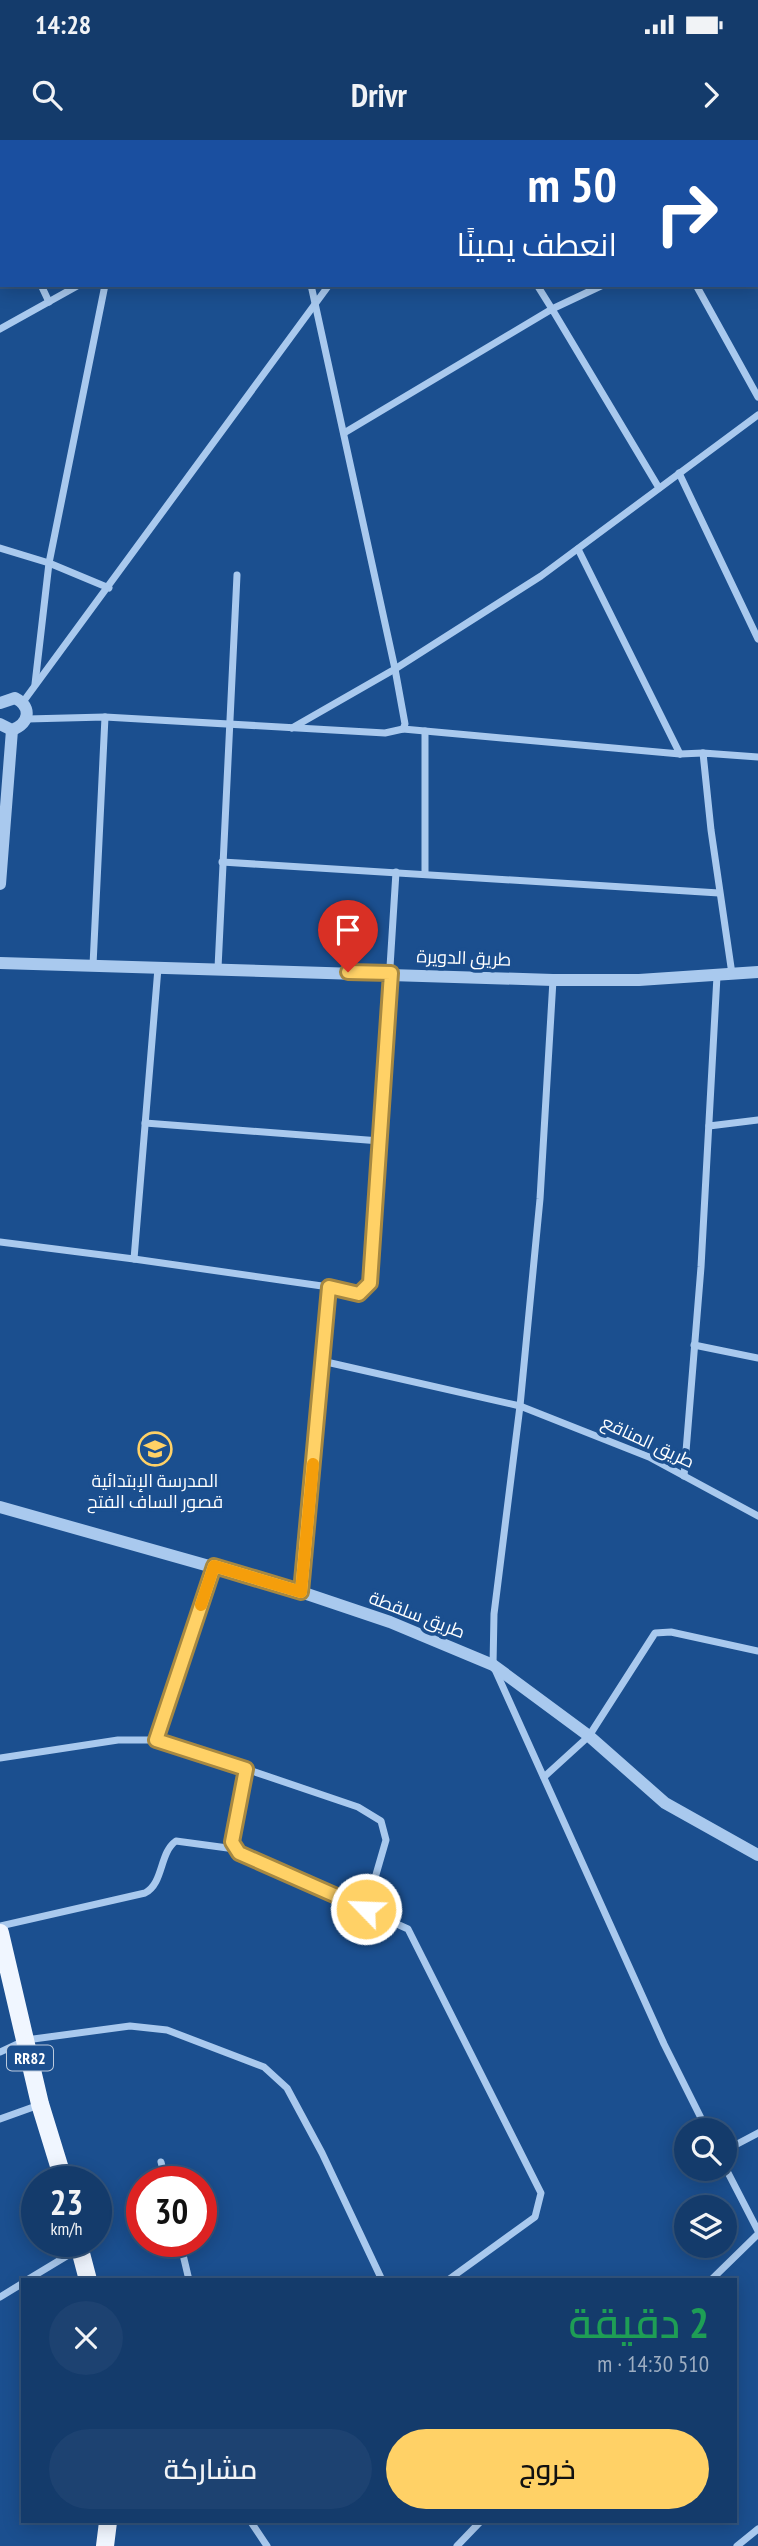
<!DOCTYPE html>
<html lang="ar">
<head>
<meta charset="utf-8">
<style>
	:root { --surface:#143b6b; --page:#1d4271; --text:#f1f3f6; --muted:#9dadc1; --line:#33557e; --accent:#ffd166 }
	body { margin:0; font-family:"PT Sans Narrow",Cairo,sans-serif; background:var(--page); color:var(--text); direction:rtl; height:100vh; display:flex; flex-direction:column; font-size:26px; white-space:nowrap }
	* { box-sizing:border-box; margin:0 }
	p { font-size:23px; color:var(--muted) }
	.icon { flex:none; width:38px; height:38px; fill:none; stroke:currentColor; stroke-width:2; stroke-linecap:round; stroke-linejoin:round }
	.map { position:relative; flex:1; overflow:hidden; direction:ltr }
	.side { position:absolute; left:21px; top:2138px; width:716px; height:245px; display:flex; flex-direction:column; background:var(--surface); border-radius:0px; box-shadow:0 4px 18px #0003,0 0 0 2px var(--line); direction:rtl }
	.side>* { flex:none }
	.guide { position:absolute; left:0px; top:0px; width:760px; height:147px; box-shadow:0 4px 18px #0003,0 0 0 2px var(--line); direction:rtl; background:#1a4fa0; color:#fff; overflow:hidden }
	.tools { position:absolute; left:674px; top:1978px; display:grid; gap:14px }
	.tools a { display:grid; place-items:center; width:63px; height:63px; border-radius:50%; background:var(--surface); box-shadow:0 4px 18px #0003,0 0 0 2px var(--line); font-size:35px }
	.speed { position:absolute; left:21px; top:2026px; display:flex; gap:14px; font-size:35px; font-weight:700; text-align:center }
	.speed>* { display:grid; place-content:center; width:91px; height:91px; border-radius:50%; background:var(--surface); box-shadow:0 4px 18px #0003,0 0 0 2px var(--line); line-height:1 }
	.speed small { font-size:18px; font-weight:400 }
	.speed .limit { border:10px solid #d22; background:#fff; color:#111 }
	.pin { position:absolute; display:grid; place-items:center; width:60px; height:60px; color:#fff; margin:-72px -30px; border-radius:50% 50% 50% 0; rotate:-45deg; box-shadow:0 0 7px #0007 }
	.pin .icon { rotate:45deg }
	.me { position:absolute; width:77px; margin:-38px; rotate:294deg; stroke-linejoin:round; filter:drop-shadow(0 0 5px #0008) }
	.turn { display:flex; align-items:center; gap:24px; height:147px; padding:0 28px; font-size:32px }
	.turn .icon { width:91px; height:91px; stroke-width:2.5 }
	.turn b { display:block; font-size:49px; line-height:60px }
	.round { display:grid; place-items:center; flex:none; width:74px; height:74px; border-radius:37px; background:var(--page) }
	.overview { display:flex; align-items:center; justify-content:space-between; height:119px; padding:0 28px }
	h1 { font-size:42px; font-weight:600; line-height:52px; color:#1e9e55 }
	.action { display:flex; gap:14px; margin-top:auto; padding:14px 28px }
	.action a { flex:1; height:80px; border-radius:42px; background:var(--accent); color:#111; font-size:28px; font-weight:600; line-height:80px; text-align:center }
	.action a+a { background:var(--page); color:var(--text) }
	.status { display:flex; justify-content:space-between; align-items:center; height:49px; padding:0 35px; background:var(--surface); direction:ltr }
	.status svg { height:19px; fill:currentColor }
	header { display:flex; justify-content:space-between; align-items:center; height:91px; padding:0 28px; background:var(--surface); font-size:32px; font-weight:600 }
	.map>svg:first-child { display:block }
</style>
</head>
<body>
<div class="status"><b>14:28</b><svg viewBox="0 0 49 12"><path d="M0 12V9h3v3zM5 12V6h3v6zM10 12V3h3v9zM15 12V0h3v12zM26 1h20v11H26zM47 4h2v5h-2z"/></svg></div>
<header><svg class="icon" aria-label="forward" viewBox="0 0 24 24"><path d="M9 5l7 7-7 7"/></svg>Drivr<svg class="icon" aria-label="search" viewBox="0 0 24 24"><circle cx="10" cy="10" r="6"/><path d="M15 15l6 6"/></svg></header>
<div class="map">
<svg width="758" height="2406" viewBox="0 0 758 2406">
	<rect width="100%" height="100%" fill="#1b4f8f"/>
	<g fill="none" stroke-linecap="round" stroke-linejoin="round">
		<g stroke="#a9c9ee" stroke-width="7">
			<polyline points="278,0 279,2"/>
			<polyline points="556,0 557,2"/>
			<polyline points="699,0 700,2"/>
			<polyline points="130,2 130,0"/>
			<polyline points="439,2 440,0"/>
			<polyline points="0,53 2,57"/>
			<polyline points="41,145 49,162"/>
			<polyline points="537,145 552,169 603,145"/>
			<polyline points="696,145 758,257"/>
			<polyline points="0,189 79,145"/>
			<polyline points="344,293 552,169 659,348"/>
			<polyline points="679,333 758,499"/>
			<polyline points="0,408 49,423 109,448"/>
			<polyline points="578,409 680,614"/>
			<polyline points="35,544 49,423 105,145"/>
			<polyline points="23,562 329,145"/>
			<polyline points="27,579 105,577 385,593 403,589 405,584 395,529 541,436 758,275"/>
			<polyline points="292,588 395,529 311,145"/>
			<polyline points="403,589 680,614 703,613"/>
			<polyline points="222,722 719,753"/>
			<polyline points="425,733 425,591"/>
			<polyline points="93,825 105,577"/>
			<polyline points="218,828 237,435"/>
			<polyline points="732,834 711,690 703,613 758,617"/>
			<polyline points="553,840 540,1059 520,1266 494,1474 493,1525 664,1904 707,1990"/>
			<polyline points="145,983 380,1001"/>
			<polyline points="709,986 758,980"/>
			<polyline points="0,1102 134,1119 158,828"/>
			<polyline points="134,1119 329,1147 359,1154 370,1143 396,732"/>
			<polyline points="694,1205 758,1218"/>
			<polyline points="322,1221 520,1266 649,1317 758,1376"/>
			<polyline points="684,1336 701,1127 717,836"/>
			<polyline points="301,1452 329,1147"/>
			<polyline points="156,1600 213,1427"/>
			<polyline points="0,1618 118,1600 156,1600 242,1627 246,1629 232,1701 239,1713 408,1789 541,2053 535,2077 448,2140"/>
			<polyline points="246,1629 358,1667 381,1681 386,1700 366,1769"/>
			<polyline points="544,1637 589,1596 655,1493 671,1492 758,1511"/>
			<path d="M0 1786 145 1753C164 1743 159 1713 176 1701L235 1709"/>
			<polyline points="0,1912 26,1900 130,1886 167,1890 264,1927 287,1948 322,2013 382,2140"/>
			<polyline points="0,1979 39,1965"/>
			<polyline points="724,2011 758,1993"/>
			<polyline points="161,2022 166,2042"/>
			<polyline points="724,2025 758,2091"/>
			<polyline points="180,2102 189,2140"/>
			<polyline points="27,2140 80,2108"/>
			<polyline points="711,2140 758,2094"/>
			<polyline points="0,2157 23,2143"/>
			<polyline points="251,2382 267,2406"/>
			<polyline points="457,2406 480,2382"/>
			<polyline points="737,2406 758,2389"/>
		</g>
		<g stroke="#a9c9ee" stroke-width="12">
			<path d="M0 563 15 558C32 567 30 583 12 590L0 584"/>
			<polyline points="0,744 12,590"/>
			<polyline points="0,823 553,840 639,840 758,832"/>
			<polyline points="0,1367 301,1452 390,1482 493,1525 589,1596 665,1663 758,1715"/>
		</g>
		<g stroke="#f0f6ff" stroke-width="18">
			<polyline points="0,1793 40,1964 64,2042"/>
			<polyline points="78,2102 88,2140"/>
			<polyline points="105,2406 108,2382"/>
		</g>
	</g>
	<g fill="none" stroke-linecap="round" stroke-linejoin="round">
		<defs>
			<polyline id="route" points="348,832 391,833 370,1143 359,1154 329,1147 301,1452 214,1426 156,1600 246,1629 232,1702 239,1713 366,1769"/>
		</defs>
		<use href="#route" stroke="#a68842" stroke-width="18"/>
		<use href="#route" stroke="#ffd166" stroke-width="12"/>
		<polyline stroke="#f59e0b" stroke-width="12" points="201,1465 214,1426 301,1452 313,1324"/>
	</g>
	<defs>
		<symbol id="school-ring" viewBox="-11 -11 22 22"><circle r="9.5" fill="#1b4f8f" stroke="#ffd166" stroke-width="1.5"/><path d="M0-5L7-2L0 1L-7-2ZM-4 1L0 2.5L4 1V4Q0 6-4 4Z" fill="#ffd166"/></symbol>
	</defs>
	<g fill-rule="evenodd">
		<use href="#school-ring" x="136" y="1290" width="38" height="38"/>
	</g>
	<g text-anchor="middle" stroke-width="7" stroke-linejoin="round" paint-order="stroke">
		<rect fill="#1b4f8f" stroke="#bbcadd" stroke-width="2" x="7" y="1905.5" width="46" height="25" rx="5"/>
		<g font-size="16" font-weight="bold" fill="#fff">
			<text x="30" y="1924">RR82</text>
		</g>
		<g font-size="18" fill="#fff" stroke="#1b4f8f">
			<text transform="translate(464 818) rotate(2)" y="6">طريق الدويرة</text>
			<text transform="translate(648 1302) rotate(25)" y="6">طريق المناقع</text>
			<text transform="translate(417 1475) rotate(21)" y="6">طريق سلقطة</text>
		</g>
		<g font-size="18" fill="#fff" stroke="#1b4f8f">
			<text x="155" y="1347">المدرسة الإبتدائية<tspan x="155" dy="21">قصور الساف الفتح</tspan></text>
		</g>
	</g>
</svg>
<div class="tools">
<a><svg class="icon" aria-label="search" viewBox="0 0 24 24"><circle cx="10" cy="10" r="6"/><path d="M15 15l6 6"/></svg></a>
<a><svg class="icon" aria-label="layers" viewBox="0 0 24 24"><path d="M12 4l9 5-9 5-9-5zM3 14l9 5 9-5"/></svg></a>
</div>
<div class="speed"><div>23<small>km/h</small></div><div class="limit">30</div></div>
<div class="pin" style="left:348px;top:832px;background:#d93025"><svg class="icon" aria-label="arrive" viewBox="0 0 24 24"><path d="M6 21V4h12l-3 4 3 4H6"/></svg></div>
<svg class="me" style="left:366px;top:1769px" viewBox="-20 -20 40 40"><circle r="17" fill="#ffd166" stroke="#fff" stroke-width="3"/><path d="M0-11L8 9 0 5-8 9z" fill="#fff"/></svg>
<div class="guide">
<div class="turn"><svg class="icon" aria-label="right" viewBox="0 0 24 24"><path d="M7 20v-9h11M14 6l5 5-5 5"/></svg><div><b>50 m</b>انعطف يمينًا</div></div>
</div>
<section class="side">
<div class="overview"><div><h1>2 دقيقة</h1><p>510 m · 14:30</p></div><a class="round"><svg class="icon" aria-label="close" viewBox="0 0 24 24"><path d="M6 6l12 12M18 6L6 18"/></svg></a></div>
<div class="action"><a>خروج</a><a>مشاركة</a></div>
</section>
</div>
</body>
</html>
